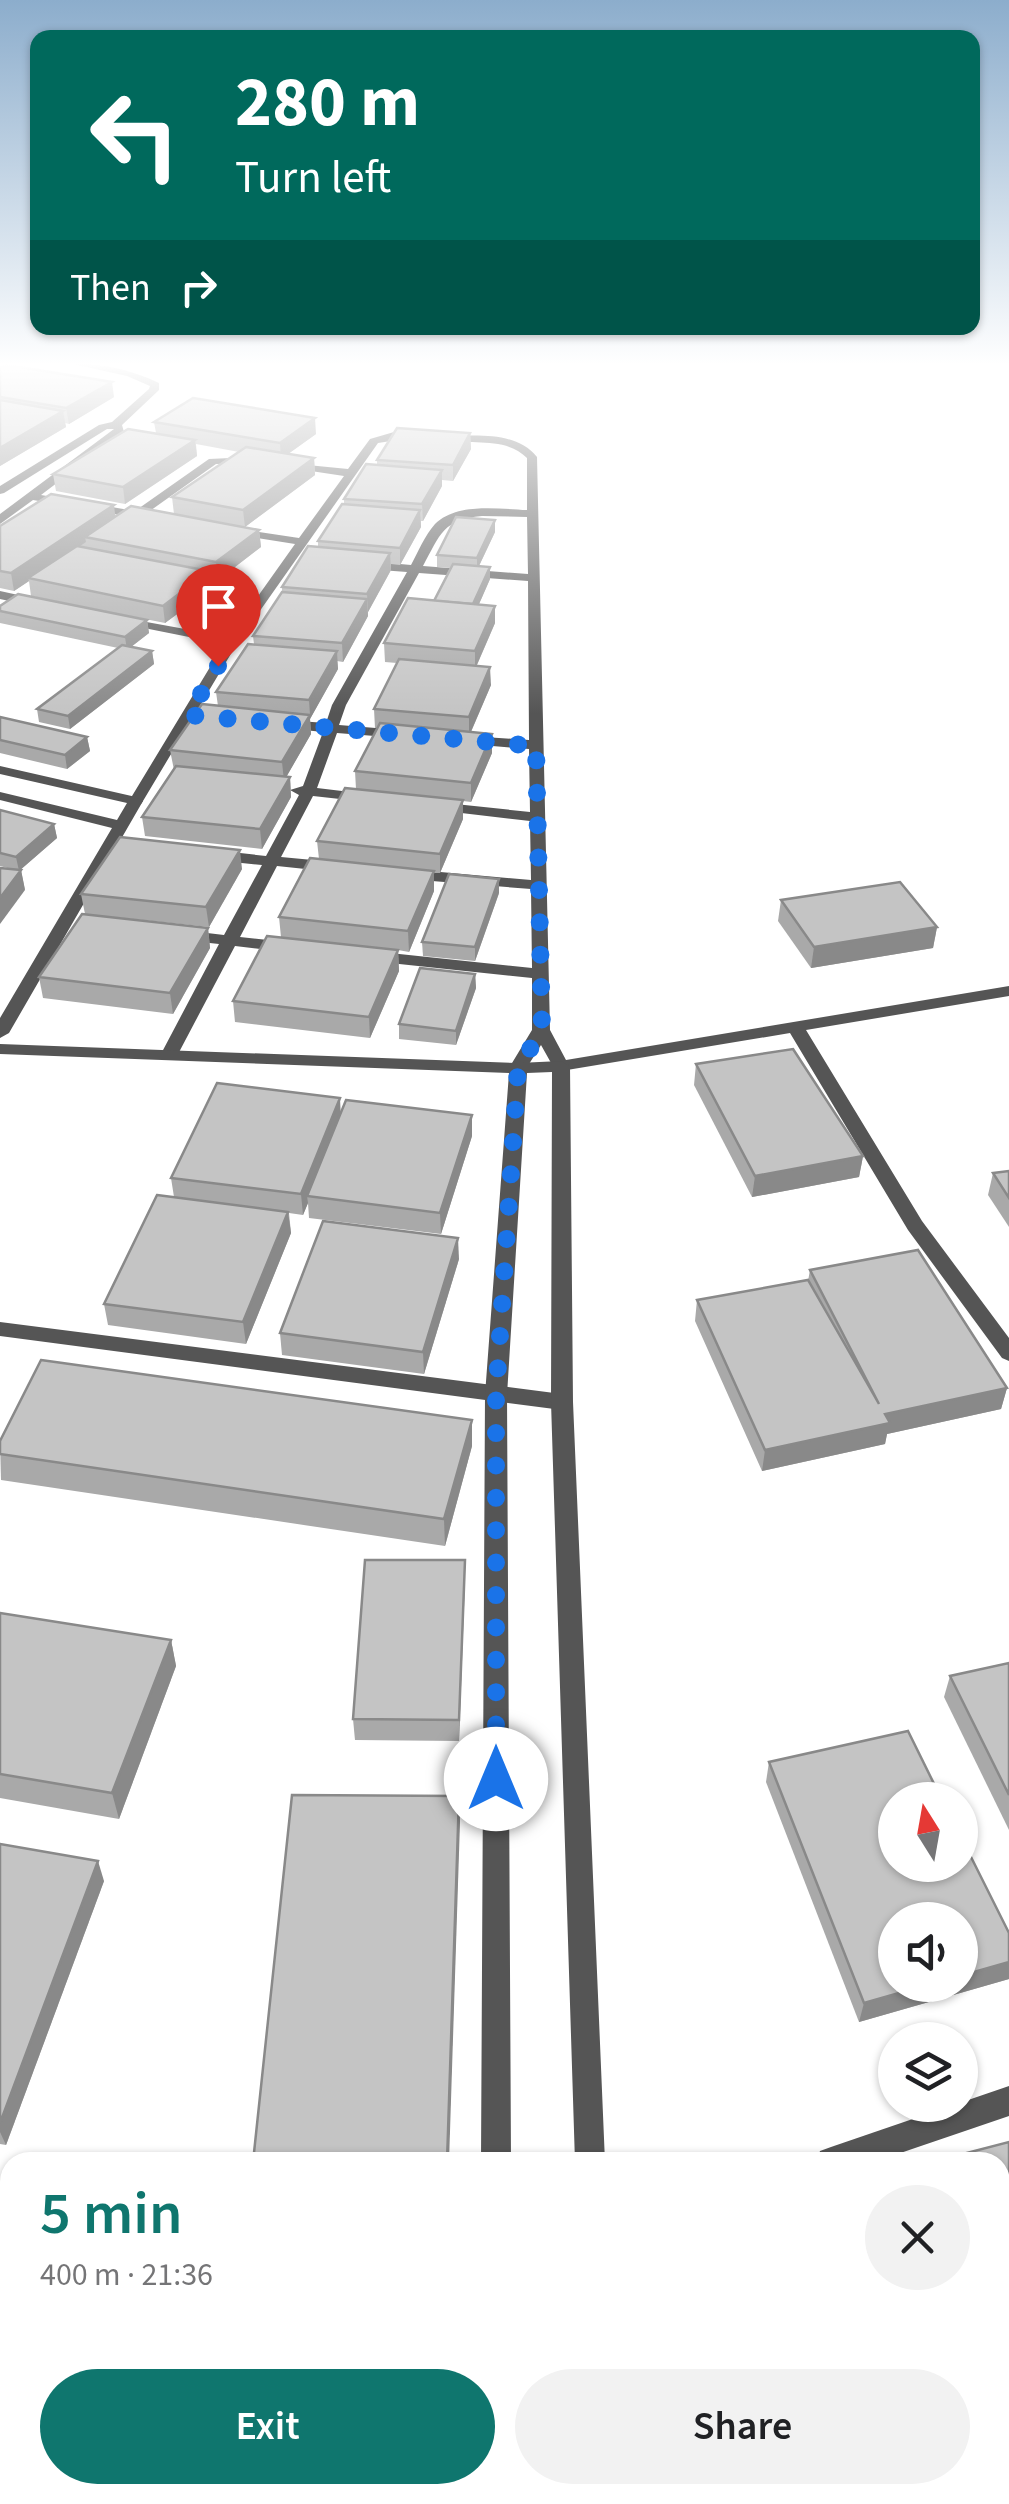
<!DOCTYPE html>
<html lang="en">
<head>
<meta charset="utf-8">
<style>
	:root { --surface:#fff; --page:#f2f2f2; --text:#202124; --muted:#757577; --accent:#0f766e }
	body { margin:0; font-family:"Source Sans 3",sans-serif; background:var(--page); color:var(--text); height:100vh; display:flex; flex-direction:column; font-size:38px; white-space:nowrap }
	* { box-sizing:border-box; margin:0 }
	p { font-size:32px; color:var(--muted) }
	.icon { flex:none; width:55px; height:55px; fill:none; stroke:currentColor; stroke-width:2; stroke-linecap:round; stroke-linejoin:round }
	.map { position:relative; flex:1; overflow:hidden }
	.details { position:absolute; left:0px; top:2152px; width:1010px; height:352px; display:flex; flex-direction:column; background:var(--surface); border-radius:30px 30px 0 0; box-shadow:0 2px 8px #0004 }
	.details>* { flex:none }
	.hud { position:absolute; left:30px; top:30px; width:950px; height:305px; border-radius:20px; box-shadow:0 2px 8px #0004; background:#00695c; color:#fff; overflow:hidden }
	.needle { width:65px; rotate:349deg }
	.buttons { position:absolute; left:878px; top:1782px; display:grid; gap:20px }
	.buttons a { display:grid; place-items:center; width:100px; height:100px; border-radius:50%; background:var(--surface); box-shadow:0 2px 8px #0004; font-size:50px }
	.pin { position:absolute; display:grid; place-items:center; width:85px; height:85px; color:#fff; margin:-102px -42px; border-radius:50% 50% 50% 0; rotate:-45deg; box-shadow:0 0 10px #0007 }
	.pin .icon { rotate:45deg }
	.me { position:absolute; width:110px; margin:-55px; rotate:0deg; stroke-linejoin:round; filter:drop-shadow(0 0 8px #0008) }
	.turn { display:flex; align-items:center; gap:35px; height:210px; padding:0 40px; font-size:45px }
	.turn .icon { width:130px; height:130px; stroke-width:2.5 }
	.turn b { display:block; font-size:70px; line-height:85px }
	.then { display:flex; align-items:center; height:95px; padding:0 40px; background:#0003; gap:20px; font-size:38px }
	.round { display:grid; place-items:center; flex:none; width:105px; height:105px; border-radius:52px; background:var(--page) }
	.summary { display:flex; align-items:center; justify-content:space-between; height:170px; padding:0 40px }
	h1 { font-size:60px; font-weight:600; line-height:75px; color:var(--accent) }
	.cta { display:flex; gap:20px; margin-top:auto; padding:20px 40px }
	.cta a { flex:1; height:115px; border-radius:60px; background:var(--accent); color:#fff; font-size:40px; font-weight:600; line-height:115px; text-align:center }
	.cta a+a { background:var(--page); color:var(--text) }
	.map>svg:first-child { display:block }
</style>
</head>
<body>
<div class="map">
<svg width="1009" height="2504" viewBox="0 0 1009 2504">
	<rect width="100%" height="100%" fill="#fff"/>
	<g fill="none" stroke-linecap="round" stroke-linejoin="round">
		<g fill="#555" fill-rule="evenodd">
			<path d="M68 363C101 363 129 369 159 383V390L122 425 124 432 41 495 135 511 209 459 252 457 258 460 252 463 216 464 147 513 155 517 149 520 33 500 0 524V514L114 429H107L4 493 0 494V486L99 425 112 422 149 389 150 386 127 376Z"/>
			<polygon points="394,432 423,436 378,443 238,642 143,801 141,804 131,804 129,801 224,644 119,623 119,617 229,637 295,544 233,534 233,528 299,538 344,476 291,468 287,467 287,463 348,469 370,439"/>
			<path d="M447 436C478 436 516 431 537 457L550 1030 566 1060 1009 986V996L806 1030 922 1221 1009 1338V1361L1002 1358 908 1230 790 1033 561 1071 555 1070 541 1045 524 1072 518 1073 509 1068 532 1030V978L371 961 363 956 371 951 532 968 531 889 407 879 399 874 407 869 531 880 530 821 436 810 429 806 436 802 530 812 529 749 469 744 462 740 469 736 529 740 528 581 419 573 346 705 339 725 400 730 407 734 400 738 337 733 317 788 367 794 374 798 367 802 313 796 281 857 334 862 342 867 334 872 277 866 240 937 287 942 295 947 287 952 235 946 177 1056H165L162 1052 219 944 182 940 174 935 182 930 224 935 262 865 213 860 205 855 213 850 266 856 299 795 290 790 303 786 323 732 285 728 278 724 285 720 326 723 332 705 407 572 367 569 361 565 367 561 411 565C418 552 425 535 435 524 457 502 499 509 527 510V458C505 436 471 445 443 441L442 439ZM482 516 527 517 528 574 423 566C440 535 443 519 482 516Z"/>
			<polygon points="0,591 41,600 43,603 37,607 0,599"/>
			<polygon points="0,1322 562,1394 570,1396 573,1402 570,1408 562,1410 0,1336"/>
			<polygon points="1009,2086 1009,2116 874,2162 816,2162 820,2151 831,2147"/>
		</g>
		<g fill="#555" fill-rule="evenodd">
			<polygon points="0,766 136,797 143,801 9,1033 0,1038 0,1018 112,828 0,800 0,792 117,820 127,803 0,774"/>
			<polygon points="0,1044 518,1063 561,1061 570,1066 573,1402 605,2162 575,2162 551,1402 552,1072 527,1073 507,1395 511,2162 481,2162 485,1395 509,1073 0,1054"/>
			<rect x="479" y="2495" width="34" height="9"/>
			<polygon points="585,2495 619,2495 620,2504 586,2504"/>
		</g>
	</g>
	<g fill="#a9a9a9">
		<polygon points="0,368 114,397 69,424 65,423 66,427 0,466"/>
		<polygon points="154,422 316,434 288,454 314,458 315,475 245,527 174,514 172,497 239,452 196,444 197,456 125,504 56,491 53,474 156,433"/>
		<polygon points="470,433 471,449 453,481 442,480 442,486 423,521 421,521 421,527 400,565 391,564 391,570 368,612 368,616 343,662 337,661 338,669 310,719 311,734 286,777 290,777 291,797 262,849 145,836 142,817 174,770 170,750 218,706 216,692 254,644 253,636 282,592 282,587 318,547 318,541 344,504 344,499 377,465 377,460"/>
		<polygon points="115,517 259,530 261,547 218,580 210,578 211,589 165,623 31,596 29,581 14,591 0,588 0,526"/>
		<polygon points="495,520 495,532 479,566 490,567 490,579 479,604 495,623 477,665 491,685 471,732 492,753 471,802 463,801 463,819 440,873 434,873 434,891 409,952 398,950 399,971 370,1038 235,1022 233,1001 281,937 279,917 319,859 317,841 356,789 355,771 378,728 375,728 374,709 397,663 385,662 384,643 434,601 450,568 437,567 437,555"/>
		<polygon points="0,606 147,620 149,633 131,647 152,651 154,664 70,729 39,722 37,709 118,648 0,623"/>
		<polygon points="0,717 87,737 90,751 67,769 0,753"/>
		<polygon points="0,810 54,824 57,838 20,870 21,870 25,890 11,869 0,866"/>
		<polygon points="242,869 209,927 85,914 81,894"/>
		<polygon points="499,893 475,961 423,956 422,942"/>
		<polygon points="781,900 937,927 933,948 811,968 778,921"/>
		<polygon points="208,928 210,948 173,1014 43,998 39,977"/>
		<polygon points="475,974 476,988 456,1045 399,1039 399,1024"/>
		<polygon points="696,1064 863,1156 859,1177 752,1197 694,1085"/>
		<polygon points="341,1112 472,1136 441,1234 309,1218 308,1203 303,1215 289,1213 291,1233 246,1344 108,1325 104,1304 174,1197 171,1178"/>
		<polygon points="1009,1171 1009,1227 988,1195 993,1173"/>
		<polygon points="459,1259 424,1374 282,1355 280,1333"/>
		<polygon points="810,1270 1007,1388 1001,1409 887,1434 885,1444 762,1471 695,1321 697,1300 808,1281"/>
		<polygon points="0,1441 472,1446 445,1546 1,1480"/>
		<polygon points="465,1560 459,1741 355,1740 353,1719"/>
		<polygon points="0,1613 171,1640 176,1666 119,1819 0,1798"/>
		<polygon points="1009,1663 1009,1830 944,1697 950,1676"/>
		<polygon points="769,1762 1009,1933 1009,1979 859,2022 766,1782"/>
		<polygon points="0,1844 104,1881 6,2145 0,2144"/>
		<polygon points="808,2495 1000,2495 1009,2504 811,2504"/>
	</g>
	<g fill="#898989">
		<polygon points="112,382 114,397 69,424 66,408"/>
		<polygon points="63,411 66,427 0,466 0,448"/>
		<polygon points="315,418 316,434 281,459 280,443"/>
		<polygon points="470,433 471,449 453,481 453,465"/>
		<polygon points="195,440 197,456 125,504 123,487"/>
		<polygon points="314,458 315,475 245,527 243,510"/>
		<polygon points="442,470 442,486 423,521 422,504"/>
		<polygon points="114,505 116,522 85,537 86,542 31,579 28,578 29,581 14,591 11,573"/>
		<polygon points="420,510 421,527 400,565 400,548"/>
		<polygon points="495,520 495,532 477,570 477,558"/>
		<polygon points="259,530 261,547 218,580 216,562"/>
		<polygon points="390,553 391,570 368,612 367,594"/>
		<polygon points="490,567 490,579 472,620 471,607"/>
		<polygon points="209,571 211,589 165,623 163,606"/>
		<polygon points="367,599 368,616 343,662 342,643"/>
		<polygon points="495,606 495,623 475,669 475,651"/>
		<polygon points="147,620 149,633 127,650 125,637"/>
		<polygon points="152,651 154,664 70,729 68,716"/>
		<polygon points="337,651 338,669 310,719 311,734 284,781 282,762 310,715 309,700"/>
		<polygon points="490,667 491,685 469,736 469,717"/>
		<polygon points="492,734 492,753 471,802 471,783"/>
		<polygon points="87,737 90,751 67,769 65,755"/>
		<polygon points="290,777 291,797 262,849 260,829"/>
		<polygon points="463,800 463,819 440,873 440,854"/>
		<polygon points="54,824 57,838 19,871 16,857"/>
		<polygon points="240,850 242,869 209,927 206,907"/>
		<polygon points="21,870 25,890 0,924 0,898"/>
		<polygon points="434,871 434,891 409,952 408,931"/>
		<polygon points="499,879 499,893 475,961 475,947"/>
		<polygon points="937,927 933,948 811,968 814,947"/>
		<polygon points="208,928 210,948 173,1014 170,993"/>
		<polygon points="398,950 399,971 370,1038 369,1017"/>
		<polygon points="475,974 476,988 456,1045 456,1031"/>
		<polygon points="340,1098 341,1119 307,1196 308,1203 303,1215 301,1194"/>
		<polygon points="472,1115 472,1136 441,1234 440,1213"/>
		<polygon points="863,1156 859,1177 752,1197 755,1176"/>
		<polygon points="288,1212 291,1233 246,1344 243,1322"/>
		<polygon points="458,1238 459,1259 424,1374 423,1352"/>
		<polygon points="1007,1388 1001,1409 887,1434 885,1444 762,1471 765,1450 885,1414"/>
		<polygon points="472,1420 472,1446 445,1546 444,1519"/>
		<polygon points="465,1560 465,1581 459,1741 459,1720"/>
		<polygon points="171,1640 176,1666 119,1819 112,1793"/>
		<polygon points="459,1796 460,1822 449,2162 447,2162"/>
		<polygon points="98,1861 104,1881 6,2145 0,2132 0,2123"/>
		<polygon points="1009,1962 1009,1979 859,2022 864,2003 927,1985 960,1985 960,1976"/>
	</g>
	<g fill="#c4c4c4" stroke="#898989" stroke-width="2.5">
		<polygon points="7,365 112,382 66,408 0,397 0,368"/>
		<polygon points="193,398 315,418 280,443 154,422"/>
		<polygon points="0,400 63,411 0,448"/>
		<polygon points="397,428 470,433 453,465 377,460"/>
		<polygon points="128,429 195,440 123,487 53,474"/>
		<polygon points="246,447 314,458 243,510 172,497"/>
		<polygon points="366,464 442,470 422,504 344,499"/>
		<polygon points="51,494 114,505 11,573 0,571 0,526"/>
		<polygon points="342,504 420,510 400,548 318,541"/>
		<polygon points="131,506 259,530 216,562 85,537"/>
		<polygon points="456,517 495,520 477,558 437,555"/>
		<polygon points="77,546 209,571 163,606 28,578"/>
		<polygon points="308,546 390,553 367,594 282,587"/>
		<polygon points="453,564 490,567 473,604 434,601"/>
		<polygon points="282,592 367,599 342,643 253,636"/>
		<polygon points="18,594 147,620 125,637 0,611 0,606"/>
		<polygon points="408,598 495,606 475,651 384,643"/>
		<polygon points="248,644 337,651 309,700 216,692"/>
		<polygon points="122,645 152,651 68,716 37,709"/>
		<polygon points="399,659 490,667 469,717 374,709"/>
		<polygon points="202,704 310,715 282,762 170,750"/>
		<polygon points="0,717 87,737 65,755 0,740"/>
		<polygon points="380,723 492,734 471,783 355,771"/>
		<polygon points="176,766 290,777 260,829 142,817"/>
		<polygon points="345,788 463,800 440,854 317,841"/>
		<polygon points="0,810 54,824 16,857 0,853"/>
		<polygon points="120,837 240,850 206,907 81,894"/>
		<polygon points="310,858 434,871 408,931 279,917"/>
		<polygon points="0,868 21,870 0,898"/>
		<polygon points="449,874 499,879 475,947 422,942"/>
		<polygon points="900,882 937,927 814,947 781,900"/>
		<polygon points="82,914 208,928 170,993 39,977"/>
		<polygon points="267,936 398,950 369,1017 233,1001"/>
		<polygon points="420,968 475,974 456,1031 399,1024"/>
		<polygon points="793,1049 863,1156 755,1176 696,1064"/>
		<polygon points="217,1083 340,1098 301,1194 171,1178"/>
		<polygon points="346,1100 472,1115 440,1213 307,1196"/>
		<polygon points="1009,1171 1009,1198 993,1173"/>
		<polygon points="157,1195 288,1212 243,1322 104,1304"/>
		<polygon points="323,1221 458,1238 423,1352 280,1333"/>
		<polygon points="918,1250 1007,1388 885,1414 890,1423 765,1450 697,1300 808,1280 879,1404 810,1270"/>
		<polygon points="41,1360 472,1420 444,1519 0,1454 0,1441"/>
		<polygon points="365,1560 465,1560 459,1720 353,1719"/>
		<polygon points="0,1613 171,1640 112,1793 0,1774"/>
		<polygon points="1009,1663 1009,1795 950,1676"/>
		<polygon points="908,1731 942,1800 895,1800 895,1865 960,1865 960,1835 1009,1933 1009,1962 960,1976 960,1920 895,1920 895,1985 927,1985 864,2003 769,1762"/>
		<polygon points="292,1795 459,1796 447,2162 253,2162"/>
		<polygon points="0,1844 98,1861 0,2123"/>
		<polygon points="1009,2142 1009,2504 824,2504 821,2495 1000,2495 1000,2162 932,2162"/>
	</g>
	<linearGradient id="sky" x2="0" y2="1"><stop stop-color="#8cadcc"/><stop offset="0.51" stop-color="#fff"/><stop offset="1" stop-color="#fff" stop-opacity="0"/></linearGradient>
	<rect width="1009" height="714" fill="url(#sky)"/>
	<g fill="none" stroke-linecap="round" stroke-linejoin="round">
		<polyline stroke="#1a73e8" stroke-width="18" stroke-dasharray="0 32.4" points="218,666 188,715 536,746 542,1030 518,1068 496,1395 496,1779"/>
	</g>
</svg>
<div class="buttons">
<a><svg class="needle" viewBox="-14 -14 28 28"><path d="M0-13l5 13h-10z" fill="#e53935"/><path d="M0 13l5-13h-10z" fill="#757577"/></svg></a>
<a><svg class="icon" aria-label="sound" viewBox="0 0 24 24"><path d="M4 9h4l5-4v14l-5-4H4zM17 9q2 3 0 6"/></svg></a>
<a><svg class="icon" aria-label="layers" viewBox="0 0 24 24"><path d="M12 4l9 5-9 5-9-5zM3 14l9 5 9-5"/></svg></a>
</div>
<div class="pin" style="left:218px;top:666px;background:#d93025"><svg class="icon" aria-label="arrive" viewBox="0 0 24 24"><path d="M6 21V4h12l-3 4 3 4H6"/></svg></div>
<svg class="me" style="left:496px;top:1779px" viewBox="-20 -20 40 40"><circle r="19" fill="#fff"/><path d="M0-13L10 11 0 6-10 11z" fill="#1a73e8"/></svg>
<div class="hud">
<div class="turn"><svg class="icon" aria-label="left" viewBox="0 0 24 24"><path d="M17 20v-9H6M10 6l-5 5 5 5"/></svg><div><b>280 m</b>Turn left</div></div>
<div class="then">Then<svg class="icon" aria-label="right" viewBox="0 0 24 24"><path d="M7 20v-9h11M14 6l5 5-5 5"/></svg></div>
</div>
<section class="details">
<div class="summary"><div><h1>5 min</h1><p>400 m · 21:36</p></div><a class="round"><svg class="icon" aria-label="close" viewBox="0 0 24 24"><path d="M6 6l12 12M18 6L6 18"/></svg></a></div>
<div class="cta"><a>Exit</a><a>Share</a></div>
</section>
</div>
</body>
</html>
